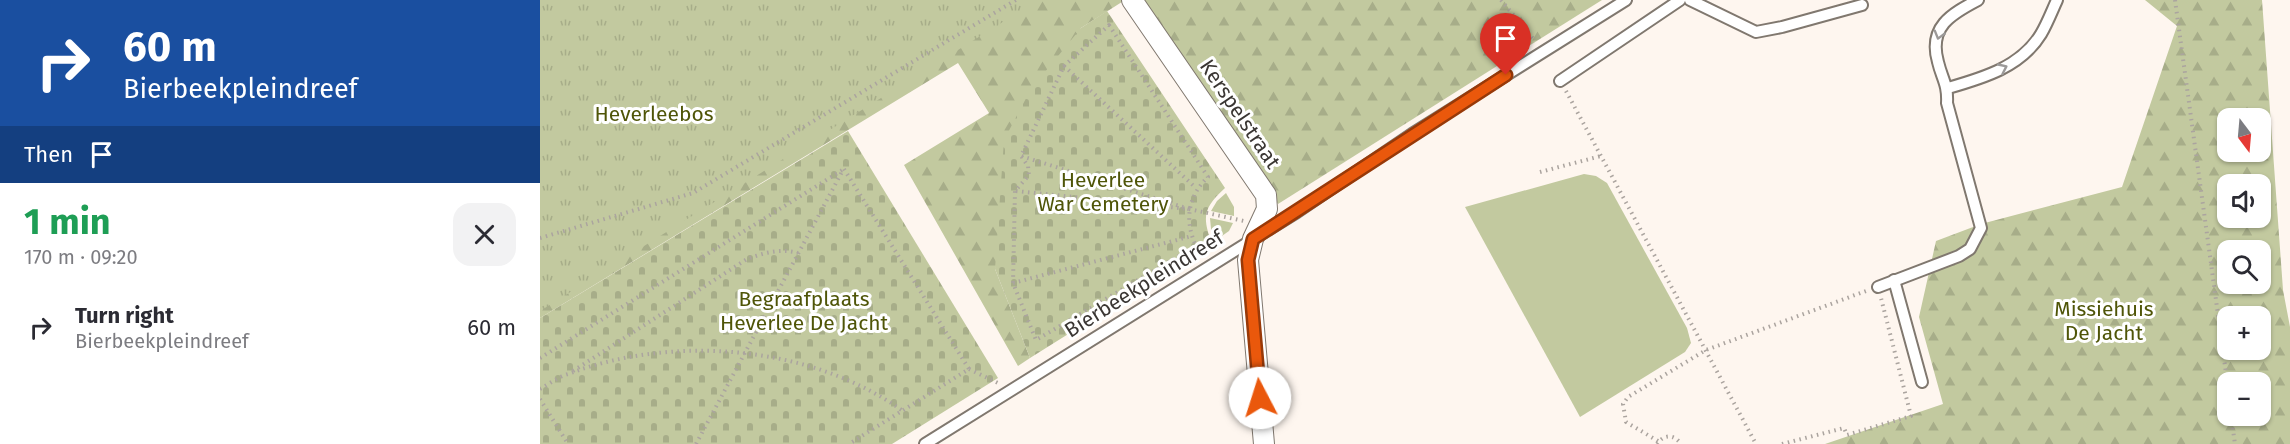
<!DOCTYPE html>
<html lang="en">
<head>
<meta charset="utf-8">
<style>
	:root { --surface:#fff; --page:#f2f2f3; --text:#2b2b33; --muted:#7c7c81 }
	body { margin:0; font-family:"Fira Sans",sans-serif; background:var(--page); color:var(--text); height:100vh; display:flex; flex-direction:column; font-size:22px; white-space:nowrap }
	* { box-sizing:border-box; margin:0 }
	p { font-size:20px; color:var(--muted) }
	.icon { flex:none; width:33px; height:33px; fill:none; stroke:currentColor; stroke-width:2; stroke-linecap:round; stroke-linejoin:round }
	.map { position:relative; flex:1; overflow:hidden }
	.drawer { display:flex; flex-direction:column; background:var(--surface); width:540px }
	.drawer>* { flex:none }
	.guide { background:#1a4fa0; color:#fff; overflow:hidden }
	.needle { width:39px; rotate:164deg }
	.buttons { position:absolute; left:1677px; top:108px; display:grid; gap:12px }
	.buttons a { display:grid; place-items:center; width:54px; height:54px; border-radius:12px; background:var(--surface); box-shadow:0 2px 4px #0004; font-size:30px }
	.pin { position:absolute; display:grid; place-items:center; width:51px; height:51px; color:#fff; margin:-62px -26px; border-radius:50% 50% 50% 0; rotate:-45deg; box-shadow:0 0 6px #0007 }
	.pin .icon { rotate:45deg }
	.me { position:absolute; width:66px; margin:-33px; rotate:355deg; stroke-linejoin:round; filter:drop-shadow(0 0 4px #0008) }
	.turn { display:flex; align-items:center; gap:21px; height:126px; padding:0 24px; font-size:27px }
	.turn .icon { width:78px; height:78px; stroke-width:2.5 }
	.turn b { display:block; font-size:42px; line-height:51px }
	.then { display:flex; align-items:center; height:57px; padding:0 24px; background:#0003; gap:12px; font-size:22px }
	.round { display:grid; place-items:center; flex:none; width:63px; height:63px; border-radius:18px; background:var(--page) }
	.overview { display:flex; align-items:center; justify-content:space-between; height:102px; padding:0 24px }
	h1 { font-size:36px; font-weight:700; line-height:45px; color:#1e9e55 }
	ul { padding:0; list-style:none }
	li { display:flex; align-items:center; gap:18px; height:84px; padding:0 24px }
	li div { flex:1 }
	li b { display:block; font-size:22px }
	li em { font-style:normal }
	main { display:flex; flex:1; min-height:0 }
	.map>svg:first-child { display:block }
</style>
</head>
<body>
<main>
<section class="drawer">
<div class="guide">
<div class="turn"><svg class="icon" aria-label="right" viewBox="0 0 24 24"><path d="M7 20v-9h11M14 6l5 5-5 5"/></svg><div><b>60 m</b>Bierbeekpleindreef</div></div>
<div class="then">Then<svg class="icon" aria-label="arrive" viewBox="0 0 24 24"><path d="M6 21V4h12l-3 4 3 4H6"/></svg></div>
</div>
<div class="overview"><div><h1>1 min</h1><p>170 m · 09:20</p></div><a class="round"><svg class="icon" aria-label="close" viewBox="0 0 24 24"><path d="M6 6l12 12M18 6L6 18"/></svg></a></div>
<ul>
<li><svg class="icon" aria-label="right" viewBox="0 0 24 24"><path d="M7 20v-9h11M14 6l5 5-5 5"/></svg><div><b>Turn right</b><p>Bierbeekpleindreef</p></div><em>60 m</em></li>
</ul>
</section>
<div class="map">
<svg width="1750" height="444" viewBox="0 0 1750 444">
	<defs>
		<pattern id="forest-firs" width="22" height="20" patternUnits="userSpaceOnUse" patternTransform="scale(1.5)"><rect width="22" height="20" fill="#c2c99f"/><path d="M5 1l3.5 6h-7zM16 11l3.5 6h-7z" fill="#a7ad89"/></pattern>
		<pattern id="cemetery-stones" width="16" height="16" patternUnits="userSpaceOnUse" patternTransform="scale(1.5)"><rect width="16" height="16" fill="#c2c99f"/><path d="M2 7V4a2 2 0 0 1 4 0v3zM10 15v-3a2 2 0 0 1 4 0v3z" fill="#a7ad89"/></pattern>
		<pattern id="park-tufts" width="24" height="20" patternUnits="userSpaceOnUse" patternTransform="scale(1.5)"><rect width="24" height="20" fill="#c2c99f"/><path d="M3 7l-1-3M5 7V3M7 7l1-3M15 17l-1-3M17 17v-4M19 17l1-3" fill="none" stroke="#a7ad89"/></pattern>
	</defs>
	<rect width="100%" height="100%" fill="#fef6ef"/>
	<g fill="#c2c99f">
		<polygon points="1044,174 1056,176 1067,183 1147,328 1151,343 1145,352 1040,417 925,207"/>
		<polygon points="686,193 694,207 694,216 671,211 677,201"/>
		<polygon points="670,218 693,223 689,231 676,240 671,229"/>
	</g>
	<g fill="url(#forest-firs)" fill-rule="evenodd">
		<polygon points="0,0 585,0 541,28 455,269 490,358 478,366 364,165 449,113 418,63 0,318"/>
		<polygon points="604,0 1062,0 738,204"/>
		<path d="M1605 0H1722L1743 290 1750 327V444H1285L1403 404 1379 317 1396 241 1441 224 1582 187 1637 26ZM1688 118H1720V152H1688ZM1688 184H1720V218H1688ZM1688 250H1720V284H1688ZM1688 316H1720V350H1688ZM1688 382H1720V416H1688Z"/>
	</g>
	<g fill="url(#cemetery-stones)">
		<path d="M567 11 685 188C663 208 662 217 672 244L490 358 455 269 464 140 491 89 541 28Z"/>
		<polygon points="308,131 458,378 352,444 0,444 0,318"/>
	</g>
	<polygon fill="url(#park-tufts)" points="0,0 498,0 0,311"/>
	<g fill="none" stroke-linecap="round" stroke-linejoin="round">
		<defs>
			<g id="lane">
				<polyline points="1150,0 1216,32 1242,27 1322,5"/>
				<polyline points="1020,81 1140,0"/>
				<path d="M1408 88C1443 78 1481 67 1501 34 1507 24 1512 11 1517 0"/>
				<polyline points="1354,280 1382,382"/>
				<path d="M1338 287 1419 256 1430 249 1441 228 1407 103C1408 84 1402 79 1398 62 1388 27 1411 14 1438 0"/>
				<polyline points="385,444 757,212 872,134 1086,0"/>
			</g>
			<polyline id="street" points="592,0 726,195 727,209 713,239 708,260 724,444"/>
		</defs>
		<use href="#lane" stroke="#80786f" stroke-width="14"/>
		<use href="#street" stroke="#80786f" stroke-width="22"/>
		<g stroke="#aba49f" stroke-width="4" stroke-dasharray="1.5 4.5" stroke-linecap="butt">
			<polyline points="961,0 995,41"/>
			<polyline points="1635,0 1688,388"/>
			<path d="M569 25 668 177C648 196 644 220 656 246L496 340 473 283 475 191 489 175 488 166 481 156 524 66Z"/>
			<polyline points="524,66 656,188"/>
			<polyline points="1026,91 1216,444"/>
			<polyline points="304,169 429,369 309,444"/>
			<polyline points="1000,172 1061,156"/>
			<polyline points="476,191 649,209 481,156"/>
			<polyline points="649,209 704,221"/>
			<polyline points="0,238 153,193 476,0"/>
			<polyline points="473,283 652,236"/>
			<polyline points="0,358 304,169"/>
			<polyline points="429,369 458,383"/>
			<path d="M33 371 207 259C223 253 241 248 258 253"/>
			<path d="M0 389C9 384 18 377 28 374 134 334 270 345 363 411"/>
			<polyline points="0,399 28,444"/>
			<polyline points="1691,416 1695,444"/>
			<polyline points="1118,441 1086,422 1083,404 1088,397 1166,350 1326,291"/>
			<polyline points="156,444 303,170"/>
			<path d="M1117 444C1124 434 1134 434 1141 444"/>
			<polyline points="1242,444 1304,428 1307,435 1371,416 1341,298"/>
		</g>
		<use href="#lane" stroke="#fff" stroke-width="10"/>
		<use href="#street" stroke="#fff" stroke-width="20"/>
	</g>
	<defs><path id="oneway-chevron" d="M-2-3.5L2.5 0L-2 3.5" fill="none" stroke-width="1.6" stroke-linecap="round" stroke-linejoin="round" transform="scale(1.5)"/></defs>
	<g stroke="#9c9a99">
		<use href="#oneway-chevron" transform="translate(1399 35) rotate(106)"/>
		<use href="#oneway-chevron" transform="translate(1463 68) rotate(-25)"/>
	</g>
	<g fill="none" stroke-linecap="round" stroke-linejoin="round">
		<defs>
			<polyline id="route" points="720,398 708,260 713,239 966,75"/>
		</defs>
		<use href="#route" stroke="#983908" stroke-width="15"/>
		<use href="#route" stroke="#ea580c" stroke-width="10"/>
	</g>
	<g text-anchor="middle" stroke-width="6" stroke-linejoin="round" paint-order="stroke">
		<g font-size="21" fill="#4f5508" stroke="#fff">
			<text x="114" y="121">Heverleebos</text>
			<text x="563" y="187">Heverlee<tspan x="563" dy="24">War Cemetery</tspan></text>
			<text x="264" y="306">Begraafplaats<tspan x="264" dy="24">Heverlee De Jacht</tspan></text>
			<text x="1564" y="316">Missiehuis<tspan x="1564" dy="24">De Jacht</tspan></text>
		</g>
		<g font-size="21" fill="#3a3633" stroke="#fff">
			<text transform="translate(700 114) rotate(56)" y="7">Kerspelstraat</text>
			<text transform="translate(604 284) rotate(-32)" y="7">Bierbeekpleindreef</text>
		</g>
	</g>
</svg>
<div class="buttons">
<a><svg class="needle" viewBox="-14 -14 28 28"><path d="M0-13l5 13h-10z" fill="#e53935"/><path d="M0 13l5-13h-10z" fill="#7c7c81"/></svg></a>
<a><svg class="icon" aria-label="sound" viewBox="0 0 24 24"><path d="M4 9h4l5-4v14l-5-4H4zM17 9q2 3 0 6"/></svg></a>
<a><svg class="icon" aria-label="search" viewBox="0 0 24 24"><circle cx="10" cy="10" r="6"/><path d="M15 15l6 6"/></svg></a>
<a>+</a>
<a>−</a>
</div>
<div class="pin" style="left:966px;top:75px;background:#d93025"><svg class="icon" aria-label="arrive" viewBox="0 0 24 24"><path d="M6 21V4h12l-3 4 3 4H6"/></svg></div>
<svg class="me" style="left:720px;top:398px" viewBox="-20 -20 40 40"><circle r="19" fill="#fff"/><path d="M0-13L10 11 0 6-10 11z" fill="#ea580c"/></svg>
</div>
</main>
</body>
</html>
